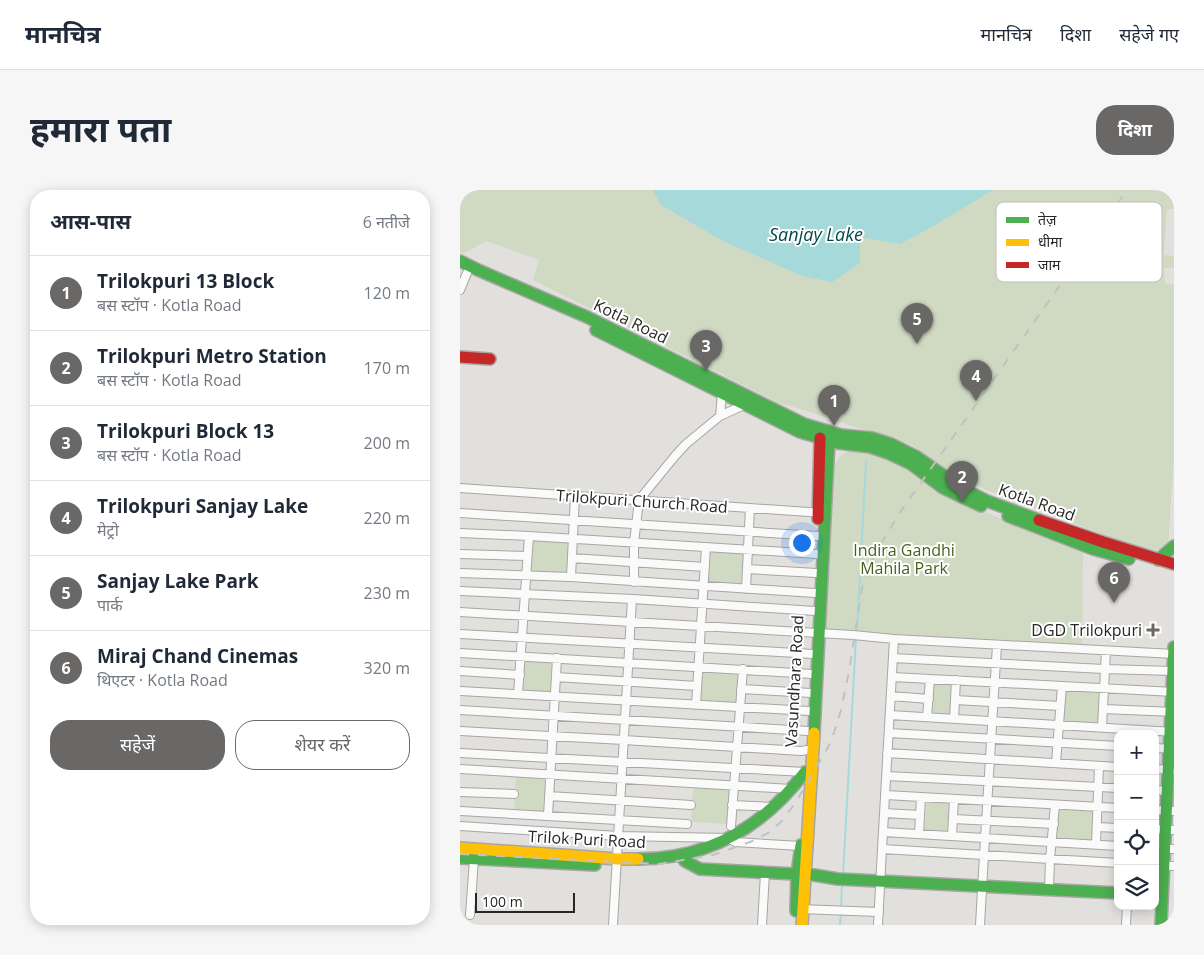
<!DOCTYPE html>
<html lang="hi">
<meta charset="utf-8">
<style>
body{margin:0;font-family:"Open Sans","Noto Sans Devanagari",sans-serif;background:#f6f6f7;color:#1f2937}
.controls{position:absolute;right:15px;bottom:15px;display:grid;overflow:hidden;border-radius:10px;box-shadow:0 2px 12px #0003}
.controls button{width:45px;height:45px;display:grid;place-items:center;padding:0;border:0;border-bottom:1px solid #e0e1e3;background:#fff;color:#1f2937;font:25px sans-serif}
.scale{position:absolute;left:15px;bottom:12px;width:100px;box-sizing:border-box;padding-left:5px;border:2px solid #292726;border-top:0;font-size:14px;line-height:18px;white-space:nowrap;color:#292726;-webkit-text-stroke:4px #fff;paint-order:stroke}
.you{position:absolute;left:341px;top:352px;width:18px;height:18px;margin:-12px;border:4px solid #fff;border-radius:50%;background:#1a73e8;box-shadow:0 0 0 8px #1a73e833}
.badge{display:grid;place-items:center;width:32px;height:32px;border-radius:50%;background:#6a6866;color:#fff;font-size:16px;font-weight:700}
.pin{position:absolute;translate:-50% -41px;filter:drop-shadow(0 1px 2px #0008)}
.pin::after{content:'';position:absolute;top:26px;width:18px;height:15px;background:inherit;clip-path:polygon(0 0,100% 0,50% 100%)}
.list{margin:0;padding:0;list-style:none}
h2{display:flex;justify-content:space-between;align-items:center;height:65px;margin:0;padding:0 20px;font-size:21px}
h2 small{font-size:16px;font-weight:400;color:#747a83}
.list li{display:grid;grid-template-columns:32px 1fr auto;gap:15px;align-items:center;box-sizing:border-box;height:75px;padding:0 20px;border-top:1px solid #e0e1e3}
.list b{display:block;font-size:19px;white-space:nowrap}
.list p{margin:0;font-size:16px;white-space:nowrap;color:#747a83}
.list em{font-size:16px;font-style:normal;color:#747a83}
.actions{display:flex;gap:10px;padding:15px 20px}
.actions a{flex:1;padding:11px 0;border:1px solid #6a6866;border-radius:20px;text-align:center;font-size:18px;color:#6a6866}
.actions .main{background:#6a6866;color:#fff}
.icon{flex:none;width:28px;height:28px;fill:none;stroke:currentColor;stroke-width:2;stroke-linecap:round;stroke-linejoin:round}
.map{position:relative;flex:none;width:714px;height:735px;overflow:hidden;border-radius:20px}
header{display:flex;align-items:center;gap:30px;box-sizing:border-box;height:70px;padding:0 25px;background:#fff;border-bottom:1px solid #e0e1e3}
header strong{font-size:24px}
nav{display:flex;gap:28px;margin-inline-start:auto;font-size:18px}
.intro{display:flex;align-items:center;justify-content:space-between;box-sizing:border-box;height:120px;padding:0 30px}
h1{margin:0;font-size:35px}
.button{padding:12px 22px;border-radius:20px;background:#6a6866;color:#fff;font-size:18px;font-weight:700}
main{display:flex;gap:30px;padding:0 30px}
aside{flex:1;background:#fff;border-radius:20px;box-shadow:0 2px 12px #0003}
.map>svg:first-child{display:block}
.green{fill:#d0dac3}
.water{fill:#a6d9da}
.lines{fill:none;stroke-linecap:round;stroke-linejoin:round}
.stream{stroke:#a6d9da;stroke-width:2}
.street-casing{stroke:#a8a6a4;stroke-width:10}
.fast-casing{stroke:#a8a6a4;stroke-width:14}
.slow-casing{stroke:#a8a6a4;stroke-width:14}
.jam-casing{stroke:#a8a6a4;stroke-width:14}
.street{stroke:#fbfafa;stroke-width:8}
.fast{stroke:#4caf50;stroke-width:11}
.slow{stroke:#ffc107;stroke-width:11}
.jam{stroke:#c62828;stroke-width:11}
.rail{stroke:#c2c1c1;stroke-width:2;stroke-dasharray:9 9;stroke-linecap:butt}
.poi-dot{fill:#6a6866;stroke:#fff;stroke-width:2}
.labels{text-anchor:middle;dominant-baseline:central;stroke-width:4;stroke-linejoin:round;paint-order:stroke}
.street-label{font-size:16px;fill:#292726;stroke:#fff}
.park-label{font-size:16px;fill:#46621b;stroke:#fff}
.poi-label{font-size:16px;fill:#292726;stroke:#fff;text-anchor:end}
.water-label{font-size:18px;font-style:italic;fill:#01484a;stroke:#fff}
.key{fill:#fff;stroke:#bfbebe;stroke-width:1}
.key-label{font-size:14px;fill:#292726}
</style>
<header>
<strong>मानचित्र</strong>
<nav><a>मानचित्र</a><a>दिशा</a><a>सहेजे गए</a></nav>
</header>
<div class="intro"><h1>हमारा पता</h1><a class="button">दिशा</a></div>
<main>
<aside>
<h2>आस-पास<small>6 नतीजे</small></h2>
<ul class="list">
<li><span class="badge">1</span><div><b>Trilokpuri 13 Block</b><p>बस स्टॉप · Kotla Road</p></div><em>120 m</em></li>
<li><span class="badge">2</span><div><b>Trilokpuri Metro Station</b><p>बस स्टॉप · Kotla Road</p></div><em>170 m</em></li>
<li><span class="badge">3</span><div><b>Trilokpuri Block 13</b><p>बस स्टॉप · Kotla Road</p></div><em>200 m</em></li>
<li><span class="badge">4</span><div><b>Trilokpuri Sanjay Lake</b><p>मेट्रो</p></div><em>220 m</em></li>
<li><span class="badge">5</span><div><b>Sanjay Lake Park</b><p>पार्क</p></div><em>230 m</em></li>
<li><span class="badge">6</span><div><b>Miraj Chand Cinemas</b><p>थिएटर · Kotla Road</p></div><em>320 m</em></li>
</ul>
<div class="actions"><a class="main">सहेजें</a><a>शेयर करें</a></div>
</aside>
<div class="map">
<svg width="714" height="735" viewBox="0 0 714 735">
<rect width="100%" height="100%" fill="#e2e0dd"/>
<path class="green" d="M 0,0 L 714,0 L 714,19 L 707,19 L 704,65 L 714,66 L 714,78 L 704,78 L 705,93 L 714,95 L 714,267 L 708,359 L 686,361 L 498,289 L 452,255 L 392,236 L 347,221 L 319,213 L 73,90 L 79,70 L 26,51 L 3,64 L 0,62 Z
M 397,258 L 429,267 L 513,317 L 623,363 L 622,456 L 360,442 L 372,284 C 377,268 380,263 397,258 Z
M 72,349 L 111,352 L 109,387 L 70,384 Z
M 247,360 L 287,362 L 285,397 L 245,395 Z
M 62,468 L 101,470 L 100,505 L 60,503 Z
M 240,478 L 280,481 L 278,516 L 238,513 Z
M 472,493 L 494,495 L 492,527 L 469,525 Z
M 603,499 L 643,501 L 641,536 L 601,534 Z
M 56,586 L 95,588 L 94,623 L 54,621 Z
M 233,597 L 272,599 L 271,634 L 231,632 Z
M 467,611 L 489,612 L 487,644 L 464,643 Z
M 597,617 L 636,619 L 634,654 L 594,651 Z"/>
<path class="water" d="M 193,0 L 533,0 L 475,35 L 440,54 L 400,47 L 400,73 L 372,92 L 342,86 L 263,51 L 201,15 Z"/>
<g class="lines">
<path class="stream" d="M 397,443 L 406,271
M 383,685 L 396,448
M 381,718 L 382,693
M 380,735 L 381,723"/>
<defs>
<path id="street" d="M 0,100 L 7,83
M 260,226 L 262,203
M 0,298 L 363,323
M 0,323 L 358,346
M 0,343 L 69,346 L 357,364
M 0,364 L 67,366
M 112,368 L 245,377
M 287,379 L 356,383
M 0,383 L 111,387 L 355,403
M 111,387 L 115,306
M 174,392 L 174,353 L 179,310 L 215,266 L 226,254 L 260,226 L 284,215
M 286,399 L 290,318
M 0,401 L 173,409 L 355,421
M 0,422 L 393,445 L 434,449 L 714,464
M 0,444 L 353,464
M 0,463 L 352,484
M 433,468 L 644,479 L 714,481
M 0,481 L 60,485
M 96,487 L 237,496
M 433,487 L 714,502
M 281,499 L 351,503
M 0,501 L 349,521
M 58,504 L 69,346
M 431,506 L 469,509
M 495,510 L 600,516
M 236,515 L 246,357
M 643,519 L 714,522
M 0,520 L 348,541
M 430,525 L 714,542
M 467,527 L 470,489
M 494,529 L 496,490
M 642,537 L 646,461
M 0,541 L 164,550 L 341,561 L 347,560
M 429,543 L 658,556
M 695,558 L 713,559
M 0,563 L 345,582
M 427,563 L 658,577
M 596,573 L 602,496
M 0,579 L 331,599
M 695,579 L 714,580
M 427,586 L 658,598
M 695,600 L 708,601
M 0,602 L 54,604
M 426,605 L 658,618
M 89,606 L 231,615
M 272,615 L 314,617
M 695,620 L 714,621
M 0,621 L 227,634
M 424,623 L 460,625
M 88,626 L 97,468
M 493,629 L 594,634
M 0,636 L 158,646 L 268,648 L 275,652 L 341,656
M 271,636 L 283,479
M 637,637 L 658,638
M 695,639 L 714,640
M 423,642 L 658,656
M 459,644 L 461,607
M 492,646 L 494,609
M 636,654 L 639,576
M 695,658 L 714,659
M 422,659 L 658,673
M 695,675 L 714,676
M 589,699 L 590,669 L 595,615
M 339,719 L 419,722
M 10,725 L 14,669
M 153,735 L 172,409
M 302,735 L 305,683
M 418,735 L 422,659 L 434,449
M 520,735 L 524,665 L 537,455
M 666,735 L 667,716"/>
<path id="fast" d="M 0,71 L 18,80 L 127,127 L 344,234 L 381,245 L 412,248 L 431,254 L 457,267 L 490,290 L 513,304 L 527,311 L 579,330
M 136,140 L 340,242 L 378,253 L 410,257 L 428,263 L 451,274 L 483,298 L 521,316
M 548,326 L 633,359 L 669,369
M 698,370 L 714,356
M 354,543 L 369,251 L 367,245
M 220,665 L 225,671 L 240,679 L 354,685 L 378,689 L 658,703
M 0,668 L 135,675
M 178,669 C 248,669 303,637 345,582
M 336,721 L 337,684 L 341,655
M 701,735 L 714,457"/>
<path id="slow" d="M 0,658 L 158,669 L 178,669
M 342,735 L 354,543"/>
<path id="jam" d="M 0,167 L 30,169
M 358,329 L 360,248
M 579,330 L 643,352 L 714,374"/>
</defs>
<use href="#street" class="street-casing"/>
<use href="#fast" class="fast-casing"/>
<use href="#slow" class="slow-casing"/>
<use href="#jam" class="jam-casing"/>
<use href="#street" class="street"/>
<use href="#fast" class="fast"/>
<use href="#slow" class="slow"/>
<use href="#jam" class="jam"/>
<path class="rail" d="M 0,664 L 199,674 L 253,665 L 290,652 L 308,643 L 322,631 L 336,612 L 371,552 L 381,520 L 389,481 L 402,398 L 415,363 L 441,321 L 667,0"/>
</g>
<path class="poi-dot" d="M690.5 432.5h5v5h5v5h-5v5h-5v-5h-5v-5h5z"/>
<g class="labels">
<g class="street-label">
<text transform="translate(171 131) rotate(26)">Kotla Road</text>
<text transform="translate(182 311) rotate(4)">Trilokpuri Church Road</text>
<text transform="translate(577 312) rotate(20)">Kotla Road</text>
<text transform="translate(334 491) rotate(-87)">Vasundhara Road</text>
<text transform="translate(127 649) rotate(3)">Trilok Puri Road</text>
</g>
<g class="park-label">
<text x="444" y="360">Indira Gandhi<tspan x="444" dy="18">Mahila Park</tspan></text>
</g>
<g class="poi-label">
<text x="682" y="440">DGD Trilokpuri</text>
</g>
<g class="water-label">
<text x="356" y="44">Sanjay Lake</text>
</g>
</g>
<rect x="536" y="12" width="166" height="80" rx="8" class="key"/>
<rect x="546" y="27" width="23" height="6" fill="#4caf50"/>
<rect x="546" y="49" width="23" height="7" fill="#ffc107"/>
<rect x="546" y="72" width="23" height="6" fill="#c62828"/>
<g class="key-label">
<text x="578" y="35">तेज़</text>
<text x="578" y="57">धीमा</text>
<text x="578" y="80">जाम</text>
</g>
</svg>
<div class="controls">
<button>+</button>
<button>−</button>
<button><svg class="icon" aria-label="locate" viewBox="0 0 24 24"><circle cx="12" cy="12" r="6"/><path d="M12 2v4M12 18v4M2 12h4M18 12h4"/></svg></button>
<button><svg class="icon" aria-label="layers" viewBox="0 0 24 24"><path d="M12 4l9 5-9 5-9-5zM3 14l9 5 9-5"/></svg></button>
</div>
<div class="scale">100 m</div>
<div class="you"></div>
<div class="pin badge" style="left:374px;top:236px">1</div>
<div class="pin badge" style="left:502px;top:312px">2</div>
<div class="pin badge" style="left:246px;top:181px">3</div>
<div class="pin badge" style="left:516px;top:211px">4</div>
<div class="pin badge" style="left:457px;top:154px">5</div>
<div class="pin badge" style="left:654px;top:413px">6</div>
</div>
</main>
